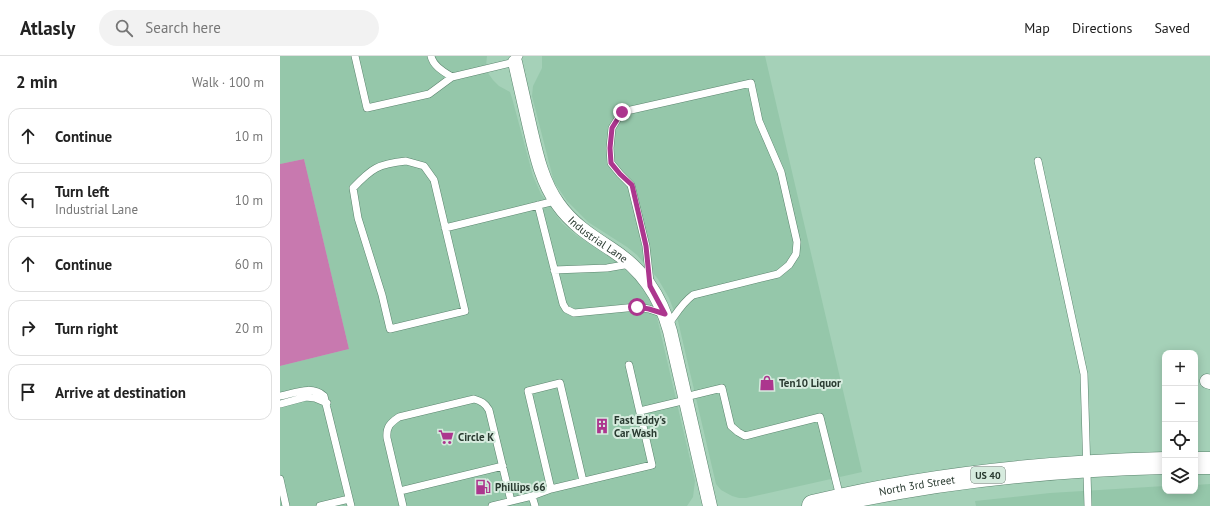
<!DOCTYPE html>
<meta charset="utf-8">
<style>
body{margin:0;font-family:"PT Sans",sans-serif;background:#f2f2f2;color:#222}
.controls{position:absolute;right:12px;bottom:12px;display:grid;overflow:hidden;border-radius:8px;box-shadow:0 2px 10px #0003}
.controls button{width:36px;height:36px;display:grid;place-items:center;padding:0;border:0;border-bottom:1px solid #e0e0e0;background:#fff;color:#222;font:20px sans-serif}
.stop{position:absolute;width:12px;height:12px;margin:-9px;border:3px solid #ac368e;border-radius:50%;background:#fff}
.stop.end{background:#ac368e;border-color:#fff;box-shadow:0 1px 4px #0008}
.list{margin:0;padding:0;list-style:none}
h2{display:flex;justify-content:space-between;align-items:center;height:52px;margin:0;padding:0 16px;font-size:17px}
h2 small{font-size:13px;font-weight:400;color:#767676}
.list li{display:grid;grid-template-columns:26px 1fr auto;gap:12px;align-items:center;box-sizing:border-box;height:56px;margin:0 8px 8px;padding:0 8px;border:1px solid #e0e0e0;border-radius:12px}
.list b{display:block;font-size:15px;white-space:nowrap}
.list p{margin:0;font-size:13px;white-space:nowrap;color:#767676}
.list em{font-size:13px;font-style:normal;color:#767676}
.icon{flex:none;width:22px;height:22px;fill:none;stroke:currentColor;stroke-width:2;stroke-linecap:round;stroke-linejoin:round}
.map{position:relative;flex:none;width:930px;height:450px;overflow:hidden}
header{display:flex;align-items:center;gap:24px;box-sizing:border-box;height:56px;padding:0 20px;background:#fff;border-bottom:1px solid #e0e0e0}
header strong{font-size:19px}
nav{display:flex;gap:22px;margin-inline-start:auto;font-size:14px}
.search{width:280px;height:36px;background:#f2f2f2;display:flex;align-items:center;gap:10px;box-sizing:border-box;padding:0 14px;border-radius:22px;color:#767676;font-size:15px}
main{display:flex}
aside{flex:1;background:#fff}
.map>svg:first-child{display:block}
.built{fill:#95c7aa}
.green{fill:#c879af}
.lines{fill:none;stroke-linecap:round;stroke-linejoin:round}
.service-casing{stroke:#5c856f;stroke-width:8}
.minor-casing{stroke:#5c856f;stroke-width:15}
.trunk-casing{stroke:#5c856f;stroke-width:23}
.service{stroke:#fff;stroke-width:7}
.minor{stroke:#fff;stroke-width:14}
.trunk{stroke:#fff;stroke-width:22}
.route{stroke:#ac368e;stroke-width:5}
.labels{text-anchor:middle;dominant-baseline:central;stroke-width:4;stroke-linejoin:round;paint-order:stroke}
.shield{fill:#d6ebde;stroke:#5d6f64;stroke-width:1}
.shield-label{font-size:10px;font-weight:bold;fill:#293a30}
.street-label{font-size:11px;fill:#293a30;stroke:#d6ebde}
.poi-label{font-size:11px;font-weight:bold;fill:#293a30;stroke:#d6ebde;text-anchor:start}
</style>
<header>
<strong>Atlasly</strong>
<div class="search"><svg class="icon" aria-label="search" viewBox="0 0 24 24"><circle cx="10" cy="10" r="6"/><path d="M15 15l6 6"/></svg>Search here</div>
<nav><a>Map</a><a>Directions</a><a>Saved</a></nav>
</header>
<main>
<aside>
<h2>2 min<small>Walk · 100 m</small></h2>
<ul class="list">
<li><svg class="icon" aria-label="ahead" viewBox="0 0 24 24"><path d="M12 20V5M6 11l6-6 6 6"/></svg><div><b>Continue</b></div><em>10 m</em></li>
<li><svg class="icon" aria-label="left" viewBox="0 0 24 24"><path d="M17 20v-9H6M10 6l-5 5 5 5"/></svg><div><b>Turn left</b><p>Industrial Lane</p></div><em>10 m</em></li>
<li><svg class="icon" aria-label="ahead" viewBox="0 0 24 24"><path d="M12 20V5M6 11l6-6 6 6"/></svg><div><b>Continue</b></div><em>60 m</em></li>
<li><svg class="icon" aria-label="right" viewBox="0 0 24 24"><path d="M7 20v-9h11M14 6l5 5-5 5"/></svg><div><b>Turn right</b></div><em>20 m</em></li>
<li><svg class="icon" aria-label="arrive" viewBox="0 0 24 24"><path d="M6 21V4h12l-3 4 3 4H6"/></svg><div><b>Arrive at destination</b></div></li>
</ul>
</aside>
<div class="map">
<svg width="930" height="450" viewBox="0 0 930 450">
<rect width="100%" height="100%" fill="#a5d1b8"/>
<path class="built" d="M 0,0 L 207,0 L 206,10 L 208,17 L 213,24 L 219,30 L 230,36 L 232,42 L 253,120 L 261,138 L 282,167 L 296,179 L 338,207 L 357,225 L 365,235 L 376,257 L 415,425 L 413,441 L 407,450 L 0,450 L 0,310 L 69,293 L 24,103 L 0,108 Z
M 262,0 L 485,0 L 582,416 L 466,442 L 459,442 L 452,440 L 441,434 L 436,428 L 398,265 L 389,242 L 378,223 L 357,199 L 347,191 L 308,166 L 287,145 L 274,126 L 252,40 L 253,30 L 262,12 Z
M 930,428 L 930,450 L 696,450 L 695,445 L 770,437 L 885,430 L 885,435 L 915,435 L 915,429 Z"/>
<path class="green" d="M 24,103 L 69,293 L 0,310 L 0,108 Z"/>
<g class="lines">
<defs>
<path id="service" d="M 75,0 L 87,52 L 149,38 L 172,21 L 235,6 L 239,0
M 151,0 C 153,10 164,16 172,21
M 126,105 L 144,110 L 154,124 L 185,255 L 110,273 L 102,239 L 78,162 L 73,132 C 92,112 98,108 126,105 Z
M 758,105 L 804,318 L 808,450
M 258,149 L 283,248 L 286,253 L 294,257 L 357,251 L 369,253 L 384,258
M 165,172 L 275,145
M 274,214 L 327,212 L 350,208
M 370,226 L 366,190 L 351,129 L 340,118 L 331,107 L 330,92 L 332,72 L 342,56 L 471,27 L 479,65 L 501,116 L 517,186 L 516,198 L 509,209 L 498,218 L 413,239 C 402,247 396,258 388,269
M 0,340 C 15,337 32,329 44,340 L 71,450
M 405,341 L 442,332 L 451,370 L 458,376 L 465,380 L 540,361 L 560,441
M 0,348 L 26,341 L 35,342 L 47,347
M 360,355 L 406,344
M 0,423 L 6,450
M 271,433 L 248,335 L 280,327 L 303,425
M 120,435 L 223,410
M 252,440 L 255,450
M 40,450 L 69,443
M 123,450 L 107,382 C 106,371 110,367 119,361 L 194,343 C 201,345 205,347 209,354 L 231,445
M 212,450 L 252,440 L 271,433 L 372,409 L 349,309"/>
<g id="minor">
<path id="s1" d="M 235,6 C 240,28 245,50 250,72 C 256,98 262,126 278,148 C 292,168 311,180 331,193 C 362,213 380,239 390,275 L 430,450"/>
<path d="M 927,325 L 930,326"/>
</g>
<g id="trunk">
<path d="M 915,407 L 930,407"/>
<path id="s2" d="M 533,450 C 648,422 767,410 885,407"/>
</g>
</defs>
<use href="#service" class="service-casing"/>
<use href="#minor" class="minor-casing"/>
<use href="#trunk" class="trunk-casing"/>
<use href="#service" class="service"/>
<use href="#minor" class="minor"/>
<use href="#trunk" class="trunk"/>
</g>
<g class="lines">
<path class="route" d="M 342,56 L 332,72 L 330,92 L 331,107 L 340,118 L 352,129 L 366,190 L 370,230 L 385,258 L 369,253 L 357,251"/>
</g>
<defs>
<symbol id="shop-bare" viewBox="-9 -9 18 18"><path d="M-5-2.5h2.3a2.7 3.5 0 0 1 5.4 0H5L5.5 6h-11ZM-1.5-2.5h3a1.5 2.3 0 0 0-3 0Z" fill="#ac368e" stroke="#d6ebde" stroke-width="2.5" paint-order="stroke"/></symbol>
<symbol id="building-bare" viewBox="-9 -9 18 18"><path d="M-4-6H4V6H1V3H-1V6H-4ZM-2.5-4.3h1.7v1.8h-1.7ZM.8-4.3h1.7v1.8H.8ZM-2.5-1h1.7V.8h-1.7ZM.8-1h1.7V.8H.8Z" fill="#ac368e" stroke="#d6ebde" stroke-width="2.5" paint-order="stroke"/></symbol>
<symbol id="supermarket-bare" viewBox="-9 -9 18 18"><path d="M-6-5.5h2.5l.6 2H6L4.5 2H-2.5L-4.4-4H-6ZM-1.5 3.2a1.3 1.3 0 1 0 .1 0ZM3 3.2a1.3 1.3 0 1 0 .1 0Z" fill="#ac368e" stroke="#d6ebde" stroke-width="2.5" paint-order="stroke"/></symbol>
<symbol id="fuel-bare" viewBox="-9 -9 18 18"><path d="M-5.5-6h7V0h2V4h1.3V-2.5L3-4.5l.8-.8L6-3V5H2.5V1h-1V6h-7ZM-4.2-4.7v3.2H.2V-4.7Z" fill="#ac368e" stroke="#d6ebde" stroke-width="2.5" paint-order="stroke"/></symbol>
</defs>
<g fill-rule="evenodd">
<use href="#shop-bare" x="476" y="316" width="22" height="22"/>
<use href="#building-bare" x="311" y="359" width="22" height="22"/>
<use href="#supermarket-bare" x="155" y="370" width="22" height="22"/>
<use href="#fuel-bare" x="192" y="420" width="22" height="22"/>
</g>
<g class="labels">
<rect class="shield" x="691" y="411" width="34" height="16" rx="3"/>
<g class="shield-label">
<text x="708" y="419">US 40</text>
</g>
<g class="street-label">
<text stroke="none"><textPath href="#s1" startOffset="203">Industrial Lane</textPath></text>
<text stroke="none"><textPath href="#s2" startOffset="106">North 3rd Street</textPath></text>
</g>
<g class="poi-label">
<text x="499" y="327">Ten10 Liquor</text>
<text x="334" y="364">Fast Eddy's<tspan x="334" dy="13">Car Wash</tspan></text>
<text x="178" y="381">Circle K</text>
<text x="215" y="431">Phillips 66</text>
</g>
</g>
</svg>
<div class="controls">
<button>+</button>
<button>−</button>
<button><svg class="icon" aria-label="locate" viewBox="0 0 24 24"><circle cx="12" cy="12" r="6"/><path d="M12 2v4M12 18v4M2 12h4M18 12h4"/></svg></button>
<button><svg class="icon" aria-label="layers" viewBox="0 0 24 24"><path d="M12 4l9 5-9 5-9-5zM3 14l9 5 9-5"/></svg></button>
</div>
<div class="stop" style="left:357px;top:251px"></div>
<div class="stop end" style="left:342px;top:56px"></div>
</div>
</main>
